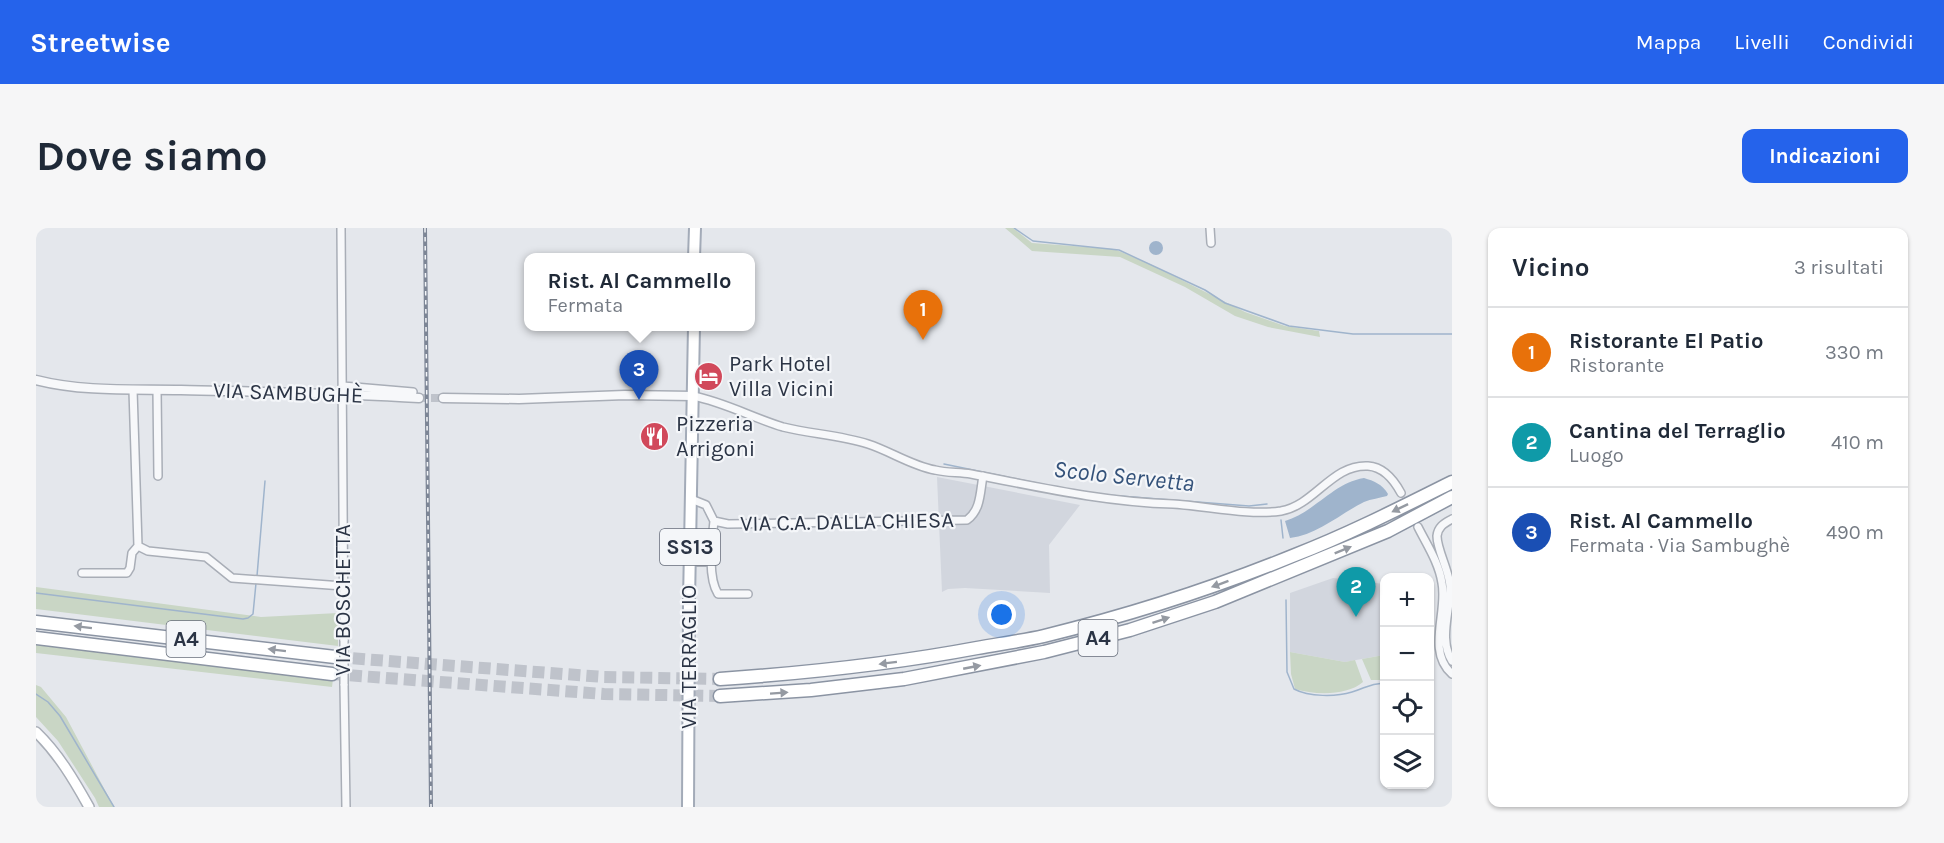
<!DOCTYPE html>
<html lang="it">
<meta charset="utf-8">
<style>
body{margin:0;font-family:Karla,sans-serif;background:#f6f6f7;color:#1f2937}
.controls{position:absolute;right:18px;bottom:18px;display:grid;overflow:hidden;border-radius:12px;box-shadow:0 2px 4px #0004}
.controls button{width:54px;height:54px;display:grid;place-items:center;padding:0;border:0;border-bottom:2px solid #e0e1e3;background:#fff;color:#1f2937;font:30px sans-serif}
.you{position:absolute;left:966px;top:387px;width:21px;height:21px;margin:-15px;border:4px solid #fff;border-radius:50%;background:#1a73e8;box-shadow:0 0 0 9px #1a73e833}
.badge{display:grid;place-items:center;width:39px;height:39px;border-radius:50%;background:#2563eb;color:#fff;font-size:20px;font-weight:700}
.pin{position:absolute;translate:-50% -50px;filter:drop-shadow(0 2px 3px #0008)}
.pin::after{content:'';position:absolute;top:32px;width:21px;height:18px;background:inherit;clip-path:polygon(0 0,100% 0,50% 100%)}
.popup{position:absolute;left:488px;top:25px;width:231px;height:78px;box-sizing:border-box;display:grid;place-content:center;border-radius:12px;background:#fff;filter:drop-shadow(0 2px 4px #0005);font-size:20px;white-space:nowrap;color:#747a83}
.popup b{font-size:22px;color:#1f2937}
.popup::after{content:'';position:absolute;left:50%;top:100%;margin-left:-12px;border:12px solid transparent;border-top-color:#fff}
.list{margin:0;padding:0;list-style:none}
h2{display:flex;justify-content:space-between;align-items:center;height:78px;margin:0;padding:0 24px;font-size:26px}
h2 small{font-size:20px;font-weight:400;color:#747a83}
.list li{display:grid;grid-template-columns:39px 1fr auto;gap:18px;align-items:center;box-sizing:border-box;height:90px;padding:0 24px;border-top:2px solid #e0e1e3}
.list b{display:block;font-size:22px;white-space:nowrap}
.list p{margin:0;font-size:20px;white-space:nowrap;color:#747a83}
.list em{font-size:20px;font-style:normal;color:#747a83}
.icon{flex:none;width:33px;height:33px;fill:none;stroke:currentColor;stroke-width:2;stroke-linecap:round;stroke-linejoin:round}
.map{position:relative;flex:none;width:1416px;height:579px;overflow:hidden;border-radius:12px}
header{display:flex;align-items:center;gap:36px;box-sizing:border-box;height:84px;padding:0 30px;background:#2563eb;color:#fff}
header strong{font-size:28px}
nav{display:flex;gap:33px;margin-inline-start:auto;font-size:21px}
.intro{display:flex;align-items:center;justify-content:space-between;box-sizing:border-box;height:144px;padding:0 36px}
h1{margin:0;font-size:42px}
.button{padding:15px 27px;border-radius:12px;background:#2563eb;color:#fff;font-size:21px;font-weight:700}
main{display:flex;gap:36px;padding:0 36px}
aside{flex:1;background:#fff;border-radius:12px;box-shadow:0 2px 4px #0004}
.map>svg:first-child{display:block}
.built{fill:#d2d6de}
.green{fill:#c9d6c5}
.water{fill:#9fb4cc}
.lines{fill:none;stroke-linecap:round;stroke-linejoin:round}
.stream{stroke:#9fb4cc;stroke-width:1.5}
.tertiary-tunnel{stroke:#bfc3cb;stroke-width:8;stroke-dasharray:8 4;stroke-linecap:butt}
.motorway-tunnel{stroke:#bfc3cb;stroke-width:12;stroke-dasharray:12 6;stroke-linecap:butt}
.minor-casing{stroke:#a9aeb7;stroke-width:10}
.tertiary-casing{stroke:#a9aeb7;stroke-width:11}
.secondary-casing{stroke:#a9aeb7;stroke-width:12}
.primary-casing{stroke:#a3abb8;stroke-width:14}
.motorway-casing{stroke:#8b94a3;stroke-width:15}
.minor{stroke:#f7f8fa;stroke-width:7}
.tertiary{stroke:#f7f8fa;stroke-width:8}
.secondary{stroke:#fff;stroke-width:9}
.primary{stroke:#fff;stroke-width:10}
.motorway{stroke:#fff;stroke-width:12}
.rail-casing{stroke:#7d8696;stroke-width:4}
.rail{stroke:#f4f6f9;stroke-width:1.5;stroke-dasharray:4.5;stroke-linecap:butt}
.minor-bridge-casing{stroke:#a9aeb7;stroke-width:10;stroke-linecap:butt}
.minor-bridge{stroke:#f7f8fa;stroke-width:7}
.oneway{fill:#959aa2}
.labels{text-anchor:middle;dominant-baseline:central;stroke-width:4.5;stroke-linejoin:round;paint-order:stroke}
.shield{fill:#f4f6f9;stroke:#676e7b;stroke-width:1.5}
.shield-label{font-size:21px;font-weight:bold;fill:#2b3445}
.poi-label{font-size:22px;fill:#2b3445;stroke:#f4f6f9;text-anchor:start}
.street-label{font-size:22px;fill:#2b3445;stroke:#f4f6f9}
.water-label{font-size:24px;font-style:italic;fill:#34527a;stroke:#f4f6f9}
</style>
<header>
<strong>Streetwise</strong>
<nav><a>Mappa</a><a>Livelli</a><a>Condividi</a></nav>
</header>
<div class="intro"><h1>Dove siamo</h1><a class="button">Indicazioni</a></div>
<main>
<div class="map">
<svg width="1416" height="579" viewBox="0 0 1416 579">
<rect width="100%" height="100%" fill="#e4e7ec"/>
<path class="built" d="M 901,249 L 1044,277 L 1013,317 L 1014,365 L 929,360 L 912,361 L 906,364 Z
M 1297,350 L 1348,356 L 1348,427 L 1309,434 L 1254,424 L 1254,365 Z"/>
<path class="green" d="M 969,0 L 977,0 L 996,15 L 1078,21 L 1114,36 L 1209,84 L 1249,98 L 1283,103 L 1284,109 L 1232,99 L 1199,88 L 1149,59 L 1084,29 L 996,23 Z
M 0,359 L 225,389 L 302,385 L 302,418 L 0,381 Z
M 0,417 L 297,451 L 296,459 L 0,425 Z
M 1254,424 L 1309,434 L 1319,432 L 1327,454 C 1311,468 1279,467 1259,461 L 1255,446 Z
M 1348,427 L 1348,452 L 1335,452 L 1326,431 Z
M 0,457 L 5,459 L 30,489 L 78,579 L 63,579 L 59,570 L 22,513 L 0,489 Z"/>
<path class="water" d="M1113 20a7 7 0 1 1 14 0a7 7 0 1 1-14 0Z
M 1328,250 C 1338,253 1346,256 1352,266 L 1351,268 C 1344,270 1335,271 1328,274 C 1304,286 1281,307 1254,310 L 1249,293 C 1279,284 1297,255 1328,250 Z"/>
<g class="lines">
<path class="stream" d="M 978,0 L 997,13 L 1083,22 L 1169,62 L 1189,75 L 1253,98 L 1317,106 L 1416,106
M 908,236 L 1025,260
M 1071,267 L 1213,278 L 1231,276
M 1245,292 L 1247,310
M 221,348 L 229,253
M 0,365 L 207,391 L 212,390 L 217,386 L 220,355
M 1250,372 L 1251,444 L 1258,461 C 1273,469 1300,469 1316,464 C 1330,460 1332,456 1348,455
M 0,466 L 12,474 L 24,488 L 78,579"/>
<path class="tertiary-tunnel" d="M 383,170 L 407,170"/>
<path class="motorway-tunnel" d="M 299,429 L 568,449 L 684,451
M 296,446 L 568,466 L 684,468"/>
<defs>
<path id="minor" d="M 305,0 L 308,413
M 1174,0 L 1175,15
M 307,158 L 377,164
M 121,162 L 122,248
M 657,168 C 688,174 717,190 747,199 C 775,206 804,207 832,216 C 854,223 876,238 899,242 C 911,245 923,244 935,246 C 1003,259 1068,274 1137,276 C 1171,278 1212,288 1245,283 C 1279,277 1296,236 1332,238 C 1348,239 1358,252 1365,265
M 655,271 L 670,277 L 678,293 L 692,296 L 931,292 C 945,282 944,264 947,248
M 1416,291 C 1409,295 1402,298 1401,308 C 1401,322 1413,342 1414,358 C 1415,382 1402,411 1416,433
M 678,293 C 676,313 671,348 682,366 L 712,366
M 1382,299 C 1391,317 1403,335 1406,355 C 1412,384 1390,423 1416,446
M 102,318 L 112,323 L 170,329 L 196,350 L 307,358
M 654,334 L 675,334
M 46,345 L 91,345 L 94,340 L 96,325 L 102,318 L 97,162
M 308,456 L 310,579"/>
<path id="tertiary" d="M 0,152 C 47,164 97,161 145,162 C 225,164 304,165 383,170
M 407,170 L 483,171 L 589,167 L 657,168"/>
<path id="secondary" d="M 0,504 C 22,525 38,552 53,579"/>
<path id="primary" d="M 658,30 L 659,0
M 652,579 L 653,374 L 658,98"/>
<path id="motorway" d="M 0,394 L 299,429
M 0,410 L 296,446
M 684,451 C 770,445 856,436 941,420 C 963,416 986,413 1008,408 C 1094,387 1178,360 1259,327 C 1313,306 1364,280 1416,254
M 684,468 L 775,462 L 868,451 L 1008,424 L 1094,402 L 1179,374 L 1352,303 L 1416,269"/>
</defs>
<use href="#minor" class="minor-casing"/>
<use href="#tertiary" class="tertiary-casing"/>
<use href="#secondary" class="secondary-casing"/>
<use href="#primary" class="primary-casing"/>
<use href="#motorway" class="motorway-casing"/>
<use href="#minor" class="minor"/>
<use href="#tertiary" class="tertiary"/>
<use href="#secondary" class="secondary"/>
<use href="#primary" class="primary"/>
<use href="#motorway" class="motorway"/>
<defs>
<path id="rail" d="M 389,0 L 395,579"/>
</defs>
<use href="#rail" class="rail-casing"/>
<use href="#rail" class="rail"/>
<defs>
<path id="minor-bridge" d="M 308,413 L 308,456"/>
</defs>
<use href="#minor-bridge" class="minor-bridge-casing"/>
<use href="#minor-bridge" class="minor-bridge"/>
</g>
<defs><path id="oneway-solid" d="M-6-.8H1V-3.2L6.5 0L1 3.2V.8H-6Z" transform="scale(1.5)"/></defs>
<g class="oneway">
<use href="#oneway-solid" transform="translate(1364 280) rotate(154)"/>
<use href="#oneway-solid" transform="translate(1307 322) rotate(-22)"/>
<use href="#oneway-solid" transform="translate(1184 356) rotate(160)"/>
<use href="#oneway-solid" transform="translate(1125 392) rotate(-18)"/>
<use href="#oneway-solid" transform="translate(47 399) rotate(-173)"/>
<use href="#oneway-solid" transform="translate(241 422) rotate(-173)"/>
<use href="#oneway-solid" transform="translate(852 435) rotate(173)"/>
<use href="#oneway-solid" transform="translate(936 439) rotate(-11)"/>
<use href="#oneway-solid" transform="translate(743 465) rotate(-4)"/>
</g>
<defs>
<symbol id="hotel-disc" viewBox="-11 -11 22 22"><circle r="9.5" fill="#d1495b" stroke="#f4f6f9"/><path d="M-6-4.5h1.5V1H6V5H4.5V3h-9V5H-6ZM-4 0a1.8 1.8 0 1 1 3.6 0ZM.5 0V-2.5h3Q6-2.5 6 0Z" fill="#fff"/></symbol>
<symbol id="restaurant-disc" viewBox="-11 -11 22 22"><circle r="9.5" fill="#d1495b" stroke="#f4f6f9"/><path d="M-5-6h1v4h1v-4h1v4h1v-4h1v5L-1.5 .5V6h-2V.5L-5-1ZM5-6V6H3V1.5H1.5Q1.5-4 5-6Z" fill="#fff"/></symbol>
</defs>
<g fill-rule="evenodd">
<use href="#hotel-disc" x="656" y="132" width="33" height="33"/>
<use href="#restaurant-disc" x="602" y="192" width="33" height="33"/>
</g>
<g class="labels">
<g class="shield">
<rect x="624" y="301" width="60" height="36" rx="4.5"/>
<rect x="1042.5" y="392" width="39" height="36" rx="4.5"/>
<rect x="130.5" y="393" width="39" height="36" rx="4.5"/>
</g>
<g class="shield-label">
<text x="654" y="319">SS13</text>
<text x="1062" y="410">A4</text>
<text x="150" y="411">A4</text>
</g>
<g class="poi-label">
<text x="693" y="136">Park Hotel<tspan x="693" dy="25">Villa Vicini</tspan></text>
<text x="640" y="196">Pizzeria<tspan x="640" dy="25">Arrigoni</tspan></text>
</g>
<g class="street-label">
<text transform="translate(252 165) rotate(2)">VIA SAMBUGHÈ</text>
<text transform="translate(811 294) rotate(-1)">VIA C.A. DALLA CHIESA</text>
<text transform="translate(307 372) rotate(-90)">VIA BOSCHETTA</text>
<text transform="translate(653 429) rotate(-90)">VIA TERRAGLIO</text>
</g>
<g class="water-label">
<text transform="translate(1088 248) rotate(6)">Scolo Servetta</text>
</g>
</g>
</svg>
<div class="controls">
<button>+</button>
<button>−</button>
<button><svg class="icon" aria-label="locate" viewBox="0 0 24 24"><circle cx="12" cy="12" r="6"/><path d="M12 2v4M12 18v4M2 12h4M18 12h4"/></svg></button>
<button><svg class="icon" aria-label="layers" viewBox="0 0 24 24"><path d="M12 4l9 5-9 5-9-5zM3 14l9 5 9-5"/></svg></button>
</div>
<div class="you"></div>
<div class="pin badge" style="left:887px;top:112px;background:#e8710a">1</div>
<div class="pin badge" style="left:1320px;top:389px;background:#0f9aa8">2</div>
<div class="pin badge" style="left:603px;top:172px;background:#1a4fb4">3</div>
<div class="popup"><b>Rist. Al Cammello</b>Fermata</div>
</div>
<aside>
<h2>Vicino<small>3 risultati</small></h2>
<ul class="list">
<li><span class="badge" style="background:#e8710a">1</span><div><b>Ristorante El Patio</b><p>Ristorante</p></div><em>330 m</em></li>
<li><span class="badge" style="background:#0f9aa8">2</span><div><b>Cantina del Terraglio</b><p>Luogo</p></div><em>410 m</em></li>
<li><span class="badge" style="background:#1a4fb4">3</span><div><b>Rist. Al Cammello</b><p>Fermata · Via Sambughè</p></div><em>490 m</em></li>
</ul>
</aside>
</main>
